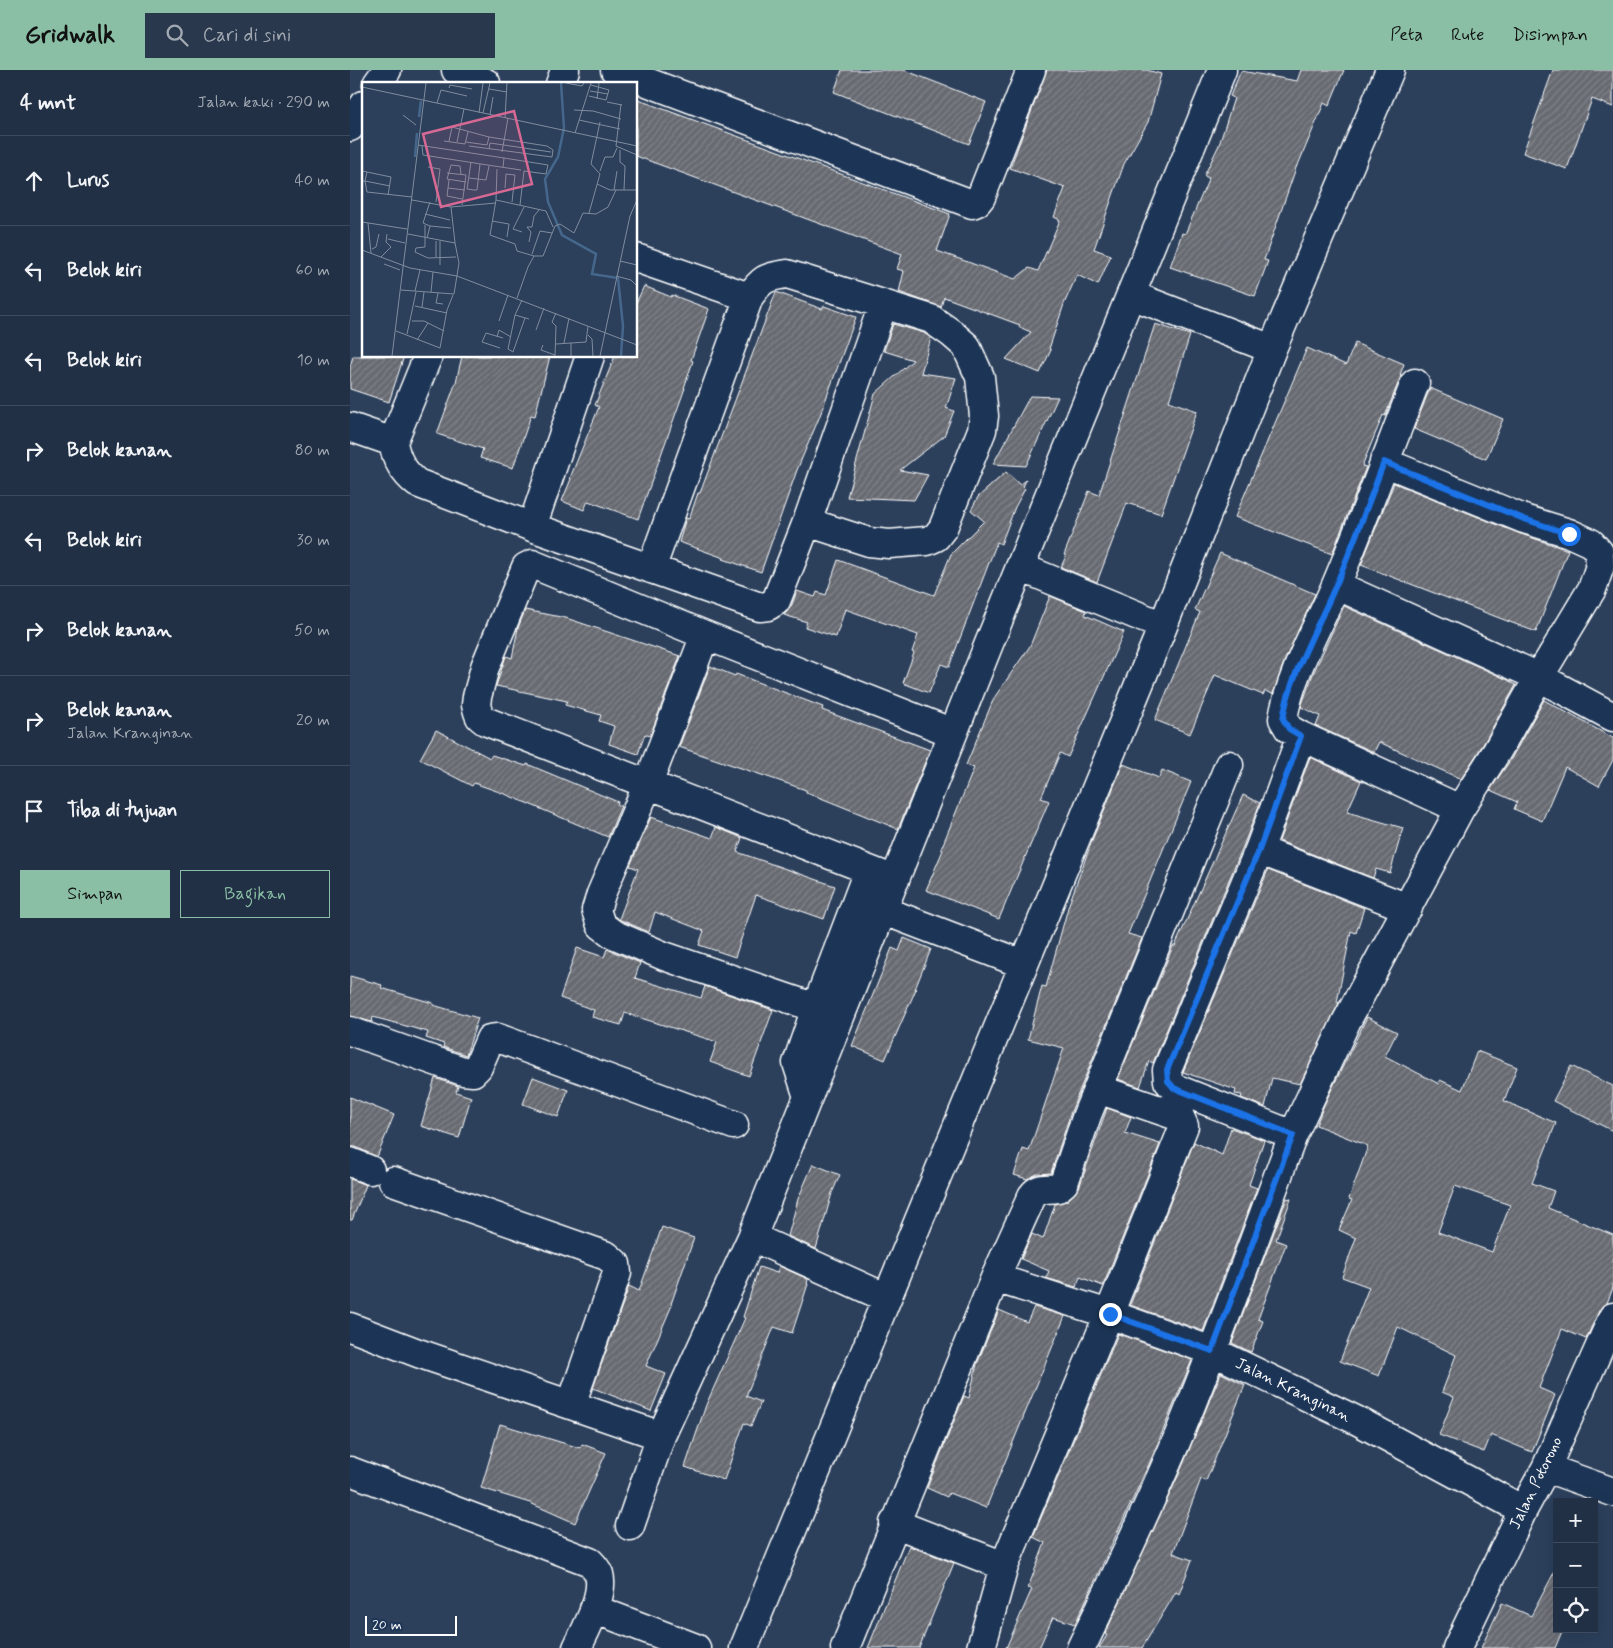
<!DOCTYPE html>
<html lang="id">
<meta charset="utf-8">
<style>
body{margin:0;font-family:Mynerve,sans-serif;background:#29384c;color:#f1f3f6}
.controls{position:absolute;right:15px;bottom:15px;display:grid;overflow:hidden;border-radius:0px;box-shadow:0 5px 20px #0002}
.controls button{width:45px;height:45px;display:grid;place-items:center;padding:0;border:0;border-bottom:1px solid #3e4b5e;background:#213045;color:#f1f3f6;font:25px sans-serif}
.scale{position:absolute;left:15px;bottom:12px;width:92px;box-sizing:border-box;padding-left:5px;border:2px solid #fff;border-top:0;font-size:14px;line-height:18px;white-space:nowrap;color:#fff;-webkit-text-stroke:4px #1d3557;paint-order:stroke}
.stop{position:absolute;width:15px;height:15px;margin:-11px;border:4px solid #1a73e8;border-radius:50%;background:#fff}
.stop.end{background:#1a73e8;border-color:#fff;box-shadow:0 1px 5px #0008}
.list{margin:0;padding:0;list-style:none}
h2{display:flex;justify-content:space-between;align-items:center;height:65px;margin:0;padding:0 20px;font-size:21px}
h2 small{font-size:16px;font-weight:400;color:#a2a9b3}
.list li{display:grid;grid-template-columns:32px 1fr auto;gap:15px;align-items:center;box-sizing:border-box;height:90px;padding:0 20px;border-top:1px solid #3e4b5e}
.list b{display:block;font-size:19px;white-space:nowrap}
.list p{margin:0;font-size:16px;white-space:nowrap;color:#a2a9b3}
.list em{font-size:16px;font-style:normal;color:#a2a9b3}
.actions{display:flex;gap:10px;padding:15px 20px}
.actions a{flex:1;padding:11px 0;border:1px solid #8abfa5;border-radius:0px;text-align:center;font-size:18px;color:#8abfa5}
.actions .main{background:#8abfa5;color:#111}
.icon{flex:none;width:28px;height:28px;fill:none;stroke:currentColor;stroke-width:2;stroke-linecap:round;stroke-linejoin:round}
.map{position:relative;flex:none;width:1263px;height:1578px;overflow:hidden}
header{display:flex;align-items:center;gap:30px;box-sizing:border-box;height:70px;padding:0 25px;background:#8abfa5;color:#111}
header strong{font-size:24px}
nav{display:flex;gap:28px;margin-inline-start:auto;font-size:18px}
.search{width:350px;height:45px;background:#29384c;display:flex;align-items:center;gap:12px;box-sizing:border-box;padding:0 18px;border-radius:0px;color:#a2a9b3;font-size:19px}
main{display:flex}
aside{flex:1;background:#213045}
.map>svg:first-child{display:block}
.building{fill:url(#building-hatch);stroke:#fff;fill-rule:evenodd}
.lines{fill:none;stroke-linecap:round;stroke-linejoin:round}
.minor-casing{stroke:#fff;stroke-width:31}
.minor{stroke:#1d3557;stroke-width:28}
.route{stroke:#1a73e8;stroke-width:6}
.labels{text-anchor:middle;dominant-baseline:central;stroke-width:5;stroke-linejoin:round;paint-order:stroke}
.street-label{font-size:16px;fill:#fff;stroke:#1d3557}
.inset-river{fill:none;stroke:#46678c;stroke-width:2.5}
.inset-road{fill:none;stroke:#808c9d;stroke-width:1}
.view{fill:#d76994;fill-opacity:0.15;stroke:#d76994;stroke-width:2.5}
.inset-edge{fill:none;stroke:#fff;stroke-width:2.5}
</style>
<header>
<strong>Gridwalk</strong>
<div class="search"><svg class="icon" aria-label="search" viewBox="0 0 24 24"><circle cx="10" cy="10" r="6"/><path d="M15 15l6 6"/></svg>Cari di sini</div>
<nav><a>Peta</a><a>Rute</a><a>Disimpan</a></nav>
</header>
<main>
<aside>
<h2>4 mnt<small>Jalan kaki · 290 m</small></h2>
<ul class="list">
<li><svg class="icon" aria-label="ahead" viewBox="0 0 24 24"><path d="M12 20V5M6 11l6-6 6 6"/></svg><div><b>Lurus</b></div><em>40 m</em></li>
<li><svg class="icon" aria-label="left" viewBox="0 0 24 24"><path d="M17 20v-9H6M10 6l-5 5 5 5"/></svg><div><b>Belok kiri</b></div><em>60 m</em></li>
<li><svg class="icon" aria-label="left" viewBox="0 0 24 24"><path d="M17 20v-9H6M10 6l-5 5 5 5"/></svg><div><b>Belok kiri</b></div><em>10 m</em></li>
<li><svg class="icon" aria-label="right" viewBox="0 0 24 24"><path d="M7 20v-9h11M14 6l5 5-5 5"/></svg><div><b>Belok kanan</b></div><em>80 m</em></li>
<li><svg class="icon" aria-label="left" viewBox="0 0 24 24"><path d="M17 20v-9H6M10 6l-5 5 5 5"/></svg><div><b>Belok kiri</b></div><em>30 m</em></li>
<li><svg class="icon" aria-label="right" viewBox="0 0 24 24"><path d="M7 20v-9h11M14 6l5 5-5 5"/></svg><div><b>Belok kanan</b></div><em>50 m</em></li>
<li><svg class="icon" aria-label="right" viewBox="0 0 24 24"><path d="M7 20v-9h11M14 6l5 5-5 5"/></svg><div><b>Belok kanan</b><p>Jalan Kranginan</p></div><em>20 m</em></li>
<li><svg class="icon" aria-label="arrive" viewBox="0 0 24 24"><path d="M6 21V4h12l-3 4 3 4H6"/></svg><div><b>Tiba di tujuan</b></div></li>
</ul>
<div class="actions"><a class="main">Simpan</a><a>Bagikan</a></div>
</aside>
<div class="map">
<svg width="1263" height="1578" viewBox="0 0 1263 1578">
<defs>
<pattern id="building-hatch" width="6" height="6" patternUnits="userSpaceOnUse" patternTransform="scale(1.25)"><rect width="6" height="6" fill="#686b72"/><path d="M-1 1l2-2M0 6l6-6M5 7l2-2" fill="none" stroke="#7f8187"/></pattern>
</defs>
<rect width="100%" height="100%" fill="#2c405c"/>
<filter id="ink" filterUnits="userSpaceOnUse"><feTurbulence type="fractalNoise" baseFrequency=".02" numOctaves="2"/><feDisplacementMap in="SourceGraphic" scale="10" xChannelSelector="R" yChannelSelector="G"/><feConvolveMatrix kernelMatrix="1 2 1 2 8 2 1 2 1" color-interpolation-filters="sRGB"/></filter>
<g filter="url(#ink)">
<path class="building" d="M 492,0 L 554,0 L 636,32 L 619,74 L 484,22 Z
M 697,0 L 797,0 L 811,4 L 798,52 L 774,94 L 744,179 L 761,185 L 748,215 L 727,205 L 714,234 L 699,279 L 701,280 L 690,303 L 656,289 L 681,262 L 669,257 L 670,255 L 594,227 L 591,237 L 549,222 L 554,201 L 547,199 L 552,184 L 286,86 L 286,29 L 600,144 L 587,181 L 665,209 L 679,198 L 688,201 L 710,150 L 704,147 L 715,118 L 660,98 Z
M 951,0 L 994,0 L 979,36 L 974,33 L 948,95 L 947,95 L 914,190 L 918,191 L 905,226 L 820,197 L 832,163 L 835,164 L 859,108 L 854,106 L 869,75 L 884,28 L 880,26 L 891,1 L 947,11 Z
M 1203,0 L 1263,0 L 1263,37 L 1242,29 L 1217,99 L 1173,83 Z
M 294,216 L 321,227 L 322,225 L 359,239 L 341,290 L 343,291 L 334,318 L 335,318 L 288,449 L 238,431 L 234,440 L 212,431 L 221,409 L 220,408 L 249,337 L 245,335 L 265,286 L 286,286 L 286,233 Z
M 426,222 L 472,239 L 474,236 L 506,247 L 469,348 L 447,400 L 411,502 L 373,489 L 374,488 L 329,472 L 336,448 L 339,449 L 348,423 L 350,423 Z
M 543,254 L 574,263 L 581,268 L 571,303 L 606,308 L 596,338 L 604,341 L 594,366 L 550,400 L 578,405 L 564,430 L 497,427 L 525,324 L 563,290 L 534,281 Z
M 805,254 L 840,265 L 819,331 L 847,341 L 811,444 L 777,433 L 747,512 L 711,497 L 716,486 L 714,485 L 739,421 L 749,425 Z
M 1005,273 L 1054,294 L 1050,305 L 1051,306 L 1035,346 L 1033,345 L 1012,396 L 1016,397 L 982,484 L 885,447 L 957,278 L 996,295 Z
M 3,286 L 54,286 L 39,332 L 0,319 L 0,297 Z
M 112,286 L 200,286 L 185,346 L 181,345 L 163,398 L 130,388 L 133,379 L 87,364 L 106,312 Z
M 1080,318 L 1153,349 L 1136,389 L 1064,359 Z
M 680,326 L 708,327 L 676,396 L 643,394 Z
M 656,402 L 670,415 L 676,410 L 673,417 L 675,419 L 665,437 L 651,474 L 647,472 L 599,597 L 591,594 L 579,623 L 553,613 L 564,583 L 562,582 L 568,565 L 495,539 L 486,567 L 455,557 L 457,552 L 434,545 L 441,537 L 447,521 L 465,527 L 467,522 L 476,525 L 488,490 L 584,525 L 601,484 L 634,451 L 621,440 L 628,427 Z
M 1044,413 L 1168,463 L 1218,480 L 1186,562 L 1011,495 Z
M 870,483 L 965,524 L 934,592 L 923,624 L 915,621 L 913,625 L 865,605 L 840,664 L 805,650 L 850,542 L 845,540 Z
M 700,526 L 736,541 L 735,545 L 774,562 L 718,687 L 710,683 L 691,728 L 699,731 L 649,849 L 576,820 L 593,780 L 591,779 L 624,698 L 616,695 L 644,628 L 680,576 Z
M 994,536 L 1158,610 L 1166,615 L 1134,673 L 1111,709 L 1029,672 L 1024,682 L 966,656 L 970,646 L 951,637 L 963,604 Z
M 175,540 L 216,548 L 330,586 L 300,666 L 295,664 L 288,684 L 259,674 L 264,656 L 249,651 L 251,645 L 215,635 L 217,631 L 146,616 L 156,586 L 162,588 L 168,558 Z
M 360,596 L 385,606 L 386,604 L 473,637 L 472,640 L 580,680 L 548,759 L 456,722 L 456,720 L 329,677 Z
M 1194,630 L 1263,668 L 1263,690 L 1249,716 L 1215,697 L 1192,751 L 1164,739 L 1167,732 L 1140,720 L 1161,689 Z
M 86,660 L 140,688 L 142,685 L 176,696 L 177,694 L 268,732 L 267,735 L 271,736 L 258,767 L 155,724 L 124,713 L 122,716 L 70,689 Z
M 960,687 L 1011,711 L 997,742 L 1053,758 L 1040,803 L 1026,799 L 1023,808 L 929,771 Z
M 773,694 L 809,708 L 812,700 L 841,712 L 778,864 L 792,868 L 722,1039 L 701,1103 L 687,1104 L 677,1109 L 664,1105 L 673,1079 L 679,1081 L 714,978 L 678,969 L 692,916 L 696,917 L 719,834 L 743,768 Z
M 893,725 L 910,733 L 894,774 L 803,993 L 799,991 L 790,1017 L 768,1009 L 823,876 L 825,876 Z
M 301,747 L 362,768 L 366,757 L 392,768 L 387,782 L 485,816 L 474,849 L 406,825 L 385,887 L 349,875 L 354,861 L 305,842 L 299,862 L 271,850 L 269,849 L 288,799 L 280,796 Z
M 918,800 L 1014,838 L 1006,863 L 1001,861 L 987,932 L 989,933 L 950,1014 L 922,1008 L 915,1037 L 891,1028 L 892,1025 L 885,1024 L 886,1020 L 833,1002 Z
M 554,868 L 581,879 L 565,919 L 566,919 L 535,990 L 502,976 L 542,878 L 549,881 Z
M 227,878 L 254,887 L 257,879 L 290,893 L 285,908 L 351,928 L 355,916 L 423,940 L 399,1006 L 360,992 L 367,972 L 275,943 L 271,955 L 242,947 L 244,940 L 210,928 Z
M 0,906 L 32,915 L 31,918 L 83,933 L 83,935 L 128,948 L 116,985 L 93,977 L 94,974 L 76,968 L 78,962 L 23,947 L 22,952 L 0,946 Z
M 1017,947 L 1047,962 L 1035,986 L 1089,1014 L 1090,1010 L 1112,1020 L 1127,981 L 1167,997 L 1154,1031 L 1206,1053 L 1182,1113 L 1204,1121 L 1198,1138 L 1263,1165 L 1263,1218 L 1257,1233 L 1253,1235 L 1249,1241 L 1236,1269 L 1212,1259 L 1189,1318 L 1205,1325 L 1182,1382 L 1141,1365 L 1134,1382 L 1089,1365 L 1104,1327 L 1092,1322 L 1106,1285 L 1048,1257 L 1029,1306 L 990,1291 L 1019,1217 L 992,1207 L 1006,1168 L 989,1160 L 1002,1130 L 999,1129 L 1018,1076 L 966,1055 L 974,1035 ZM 1105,1116 L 1160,1135 L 1142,1182 L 1088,1162 Z
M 1221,996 L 1263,1016 L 1263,1061 L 1203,1031 Z
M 183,1007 L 218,1020 L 208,1047 L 173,1034 Z
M 85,1008 L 108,1016 L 106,1022 L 121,1027 L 109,1068 L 71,1056 Z
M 0,1027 L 44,1045 L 27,1087 L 6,1077 L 0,1077 Z
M 757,1038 L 781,1047 L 775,1063 L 810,1074 L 753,1216 L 730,1207 L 726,1217 L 696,1208 L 699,1201 L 671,1189 L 682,1164 L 693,1169 L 705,1134 L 718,1130 L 729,1118 Z
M 881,1058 L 914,1070 L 899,1115 L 907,1118 L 853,1261 L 780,1235 L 844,1072 L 872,1085 Z
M 463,1094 L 490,1105 L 482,1123 L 466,1179 L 438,1166 L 448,1129 Z
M 0,1109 L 16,1115 L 2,1150 L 0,1150 Z
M 937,1128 L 941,1129 L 926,1170 L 936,1174 L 908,1249 L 913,1251 L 901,1282 L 882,1273 Z
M 312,1157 L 344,1168 L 321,1234 L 322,1235 L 296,1296 L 316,1304 L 301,1341 L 243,1318 L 279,1216 L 289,1221 Z
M 429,1196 L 458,1209 L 457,1214 L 458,1214 L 442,1263 L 424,1257 L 396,1326 L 411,1332 L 401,1356 L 394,1353 L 374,1410 L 335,1397 L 356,1335 L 395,1248 L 393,1247 L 409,1197 L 427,1203 Z
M 684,1237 L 715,1246 L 636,1438 L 599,1423 L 597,1427 L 577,1418 L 614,1326 L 619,1328 L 627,1294 L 649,1240 L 677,1252 Z
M 768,1264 L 842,1290 L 800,1392 L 725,1554 L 703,1547 L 689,1578 L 656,1578 L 682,1519 L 678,1518 L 695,1473 L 683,1467 Z
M 871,1303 L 895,1315 L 856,1411 L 851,1409 L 823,1483 L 842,1490 L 829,1524 L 826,1522 L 792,1578 L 749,1578 L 757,1565 L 755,1564 L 829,1404 Z
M 150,1354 L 230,1378 L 232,1374 L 256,1383 L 225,1453 L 180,1433 L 131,1418 Z
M 559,1476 L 604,1493 L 569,1578 L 518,1578 Z
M 1207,1497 L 1207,1559 L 1213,1559 L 1205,1578 L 1131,1578 L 1152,1533 L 1181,1546 Z"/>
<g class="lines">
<defs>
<path id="minor" d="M 106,0 L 136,13
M 265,0 L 622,134 L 627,132 L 631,127 L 681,0
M 27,14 L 37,0
M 210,14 L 215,0
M 0,57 L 14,35
M 286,188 L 399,227
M 781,225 L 922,279
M 1065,313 C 1039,380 1014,449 986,515 C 968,557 940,604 933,649 L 939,659 L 951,666 L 1110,739
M 0,357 L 43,372 C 46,390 53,402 67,413 L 182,457 L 410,537 L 418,536 L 426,531 L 457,452 L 533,235
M 43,372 L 78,286
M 182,457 L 240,286
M 670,497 L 813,556
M 301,499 L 399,227 C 412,209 415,207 437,204 L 581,249 L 601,263 L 616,276 L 630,307 L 634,346 L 632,360 L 593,458 L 586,467 L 577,471 L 539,474 L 519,472 L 457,452
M 986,515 L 1189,607 L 1263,647
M 355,565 L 298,714 L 251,824 L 246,840 L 251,855 L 263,864 L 314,886 L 466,938
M 951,666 L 909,780 L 817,1000 L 818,1011 L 824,1018 L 943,1065 L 996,952 L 1110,739 L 1147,681 L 1189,607 L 1242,519 L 1250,496 L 1249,482 L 1241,473 L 1219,463 L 1174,449 L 1034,392
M 909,780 L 1058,838
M 545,810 L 135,651 L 130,647 L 128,642 L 126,635 L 127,627 L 135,597 L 176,497 L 182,494 L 355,565 L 603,663
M 532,840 L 673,894
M 0,961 L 113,1001 L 123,1002 L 128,997 L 140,969 L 148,968 L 384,1055
M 458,1027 L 640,571 L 872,0
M 0,1092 L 20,1100
M 402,1167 L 537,1228 L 813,556 L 922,279 L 1040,0
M 645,1208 L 759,1244 L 862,1281 L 1010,1352 L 1173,1440
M 0,1257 L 68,1283 L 221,1335 L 267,1203 L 266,1194 L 257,1186 L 43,1111
M 221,1335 L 311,1366
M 1196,1398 L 1263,1422
M 0,1401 L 240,1492 C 243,1495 247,1500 249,1504 C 255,1525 236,1559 227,1578
M 544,1453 L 654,1496
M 280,1456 L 311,1366 L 402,1167 L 458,1027 L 447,993 L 466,938 L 518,801
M 244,1539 L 346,1578
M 394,1578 L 537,1228
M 495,1578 L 645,1208 L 682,1126 C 689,1116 697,1120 708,1118 L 714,1113 L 737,1045 L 879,695
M 631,1578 L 654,1496 L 759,1244 L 834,1056 L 830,1047 L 748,1019
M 731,1578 C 764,1510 796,1442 826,1372 C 868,1271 905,1168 943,1065
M 1107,1578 L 1173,1440 L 1196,1398 L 1263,1247"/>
</defs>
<use href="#minor" class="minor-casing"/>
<use href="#minor" class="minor"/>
</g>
</g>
<g class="lines" filter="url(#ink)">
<path class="route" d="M 760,1244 L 862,1281 L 943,1065 L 824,1018 L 818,1011 L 817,1000 L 909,780 L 951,666 L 939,659 L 933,649 C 939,607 968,557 985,517 C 1003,476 1018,434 1034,392 L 1174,449 L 1219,464"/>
</g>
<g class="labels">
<g class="street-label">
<text transform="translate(943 1320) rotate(26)">Jalan Kranginan</text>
<text transform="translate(1186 1413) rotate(-64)">Jalan Potorono</text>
</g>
</g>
<g transform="translate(12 12)">
<rect width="275" height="275" fill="#2c405c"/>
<path class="inset-river" d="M 199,1 L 202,46 L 196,75 L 183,97 L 186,120 L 200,153 L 234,172 L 230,192 L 256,196 L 261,244 L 259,274M 57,35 L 59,19M 53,75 L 55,51"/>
<path class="inset-road" d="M 204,1 L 220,4 L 222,1M 0,5 L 275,64M 87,6 L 88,3 L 110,7M 127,7 L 145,10M 228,9 L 246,12M 227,14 L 244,18 L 247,8 L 229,3M 235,17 L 237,1M 245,20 L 260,23M 75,21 L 79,8 L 105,14M 259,22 L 254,64 L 275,73M 212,28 L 231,29 L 259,37M 117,31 L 121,1M 121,31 L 128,1M 41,33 L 54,43M 128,33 L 131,15M 143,36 L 145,1M 217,38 L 258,47M 213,51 L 229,1M 82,59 L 103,62 L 106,50M 87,59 L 90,45 L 127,55 L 125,63 L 104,60M 95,60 L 102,27M 56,63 L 142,76 L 141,85M 60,64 L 61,73 L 132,84M 107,64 L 190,75 L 191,68 L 185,64 L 127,55M 127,67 L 128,61 L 189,70M 258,68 L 258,80 L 263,84 L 262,108M 140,70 L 146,36M 142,76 L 186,83 L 184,92 L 162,89 L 158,123M 109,80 L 105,107 L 112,108 L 115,108 L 118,82M 132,84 L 159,88M 66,85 L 78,87 L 74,120M 0,89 L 5,90 L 3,99 L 28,104M 238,89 L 243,75 L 251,75 L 255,66M 5,90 L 29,95 L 26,113M 85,91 L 104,93 L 100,123M 99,92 L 98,84 L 89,83 L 85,97 L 104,100M 107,96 L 124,98 L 127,84M 87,98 L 85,114 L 100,117M 0,99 L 3,99 L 5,110 L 50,115M 235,102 L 248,108 L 275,108M 86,106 L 103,108M 143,106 L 144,92 L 153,93 L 150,120M 252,108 L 255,89M 50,118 L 89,125 L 134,121M 134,118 L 135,87M 68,120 L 61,141 L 68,144M 89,125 L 93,161M 227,131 L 238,92 L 229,82 L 238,40M 63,132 L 88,138M 130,139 L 147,142 L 145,155M 0,140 L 45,147M 6,141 L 9,171M 63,143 L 63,165 L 54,166 L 53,170 L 66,176 L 94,175M 160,150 L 151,147 L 162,125M 65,156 L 68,144 L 89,146M 26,157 L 43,161M 167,160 L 169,150 L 165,145 L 170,145 L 172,134 L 177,128M 10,167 L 14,165 L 17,152M 0,168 L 48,186 L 95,194 L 275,263M 170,172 L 178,149 L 190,151M 172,174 L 155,169 L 153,162 L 128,153 L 134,118 L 184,129 L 191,145M 19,175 L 29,165 L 24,160 L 25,152M 74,175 L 74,159M 258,179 L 275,183M 22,182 L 38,188M 78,183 L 78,159M 254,194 L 269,198 L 275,204M 39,208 L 92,212 L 97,181 L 93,161 L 46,152M 53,209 L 58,188M 69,210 L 71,190M 76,211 L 74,221 L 81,222M 155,216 L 166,185 L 172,174 L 181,174 L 193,144 L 198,142 L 212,151 L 221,131 L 234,132 L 246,125 L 254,108M 160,218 L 153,233 L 167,237M 53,224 L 85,231M 60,225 L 62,210M 153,233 L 146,267 L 151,270 L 163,236M 50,239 L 62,239 L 82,249M 137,239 L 146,213M 174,248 L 182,226M 34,249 L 78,266M 45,252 L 54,210M 226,253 L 230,257 L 231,274M 135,255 L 137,248 L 149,255M 55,258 L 66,241M 202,261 L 207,236M 194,262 L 209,261M 181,263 L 179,268 L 193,273M 78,266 L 85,228 L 91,213M 138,266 L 120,260 L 124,251 L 141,256M 30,274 L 64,1M 193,274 L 194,244 L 190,240 L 194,231M 209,274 L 209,261 L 224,260 L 226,244M 238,274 L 268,134 L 275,118"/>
<path class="view" d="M 152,29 L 170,102 L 79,125 L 61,52 Z"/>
<rect width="275" height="275" class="inset-edge"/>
</g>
</svg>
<div class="controls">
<button>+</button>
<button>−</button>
<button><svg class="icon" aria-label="locate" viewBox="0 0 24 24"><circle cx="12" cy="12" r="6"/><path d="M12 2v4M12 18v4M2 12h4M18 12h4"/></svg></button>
</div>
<div class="scale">20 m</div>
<div class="stop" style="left:1219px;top:464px"></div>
<div class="stop end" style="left:760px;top:1244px"></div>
</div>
</main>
